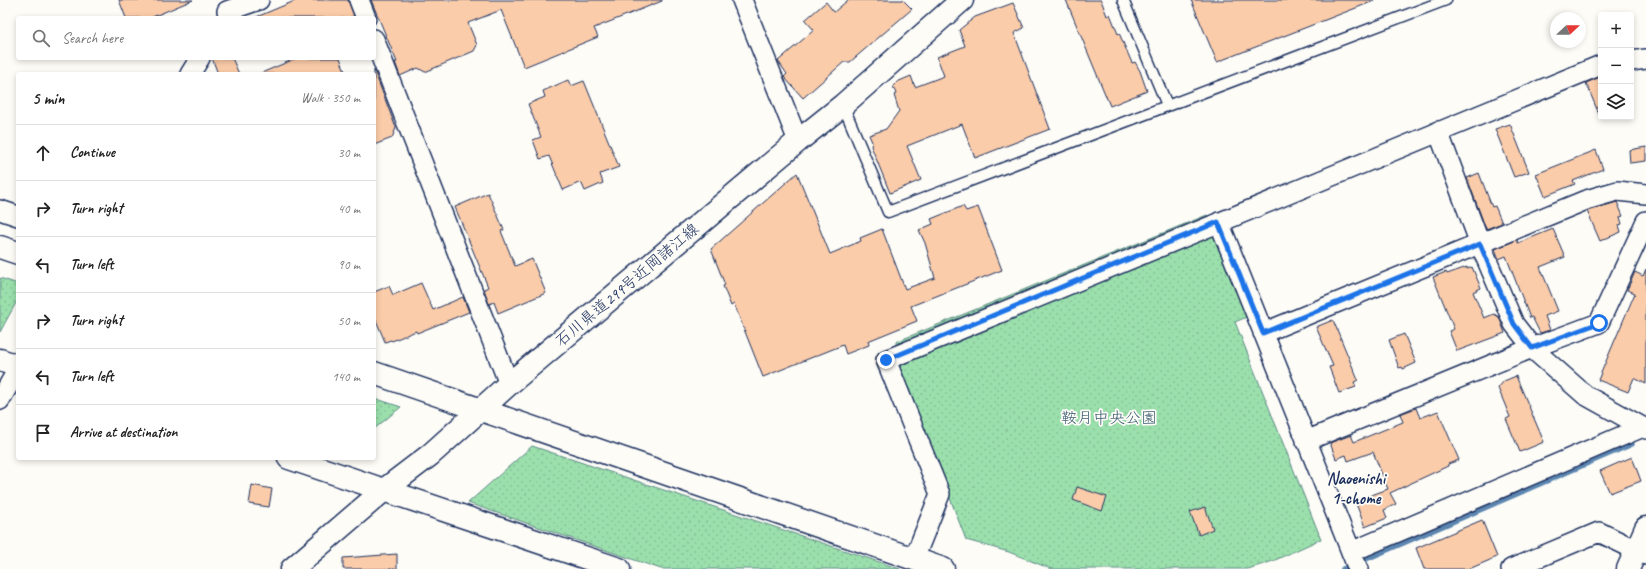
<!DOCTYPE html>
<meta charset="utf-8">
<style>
body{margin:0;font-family:Caveat,"Klee One",sans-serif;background:#f6f6f6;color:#222}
.controls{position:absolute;right:12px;top:12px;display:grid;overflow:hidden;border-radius:4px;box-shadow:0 2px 6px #0003}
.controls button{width:36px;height:36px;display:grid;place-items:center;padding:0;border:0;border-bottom:1px solid #e0e0e0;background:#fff;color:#222;font:20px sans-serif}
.compass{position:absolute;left:1550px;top:12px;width:36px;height:36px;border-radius:50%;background:#fff;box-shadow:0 2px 6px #0003;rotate:68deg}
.stop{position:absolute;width:12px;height:12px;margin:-9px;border:3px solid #1a73e8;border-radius:50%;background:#fff}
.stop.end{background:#1a73e8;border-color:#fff;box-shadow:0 1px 4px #0008}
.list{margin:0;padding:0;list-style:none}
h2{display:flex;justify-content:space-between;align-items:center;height:52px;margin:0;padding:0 16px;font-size:17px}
h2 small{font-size:13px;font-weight:400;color:#767676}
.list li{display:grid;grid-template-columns:26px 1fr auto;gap:12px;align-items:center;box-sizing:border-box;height:56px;padding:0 16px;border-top:1px solid #e0e0e0}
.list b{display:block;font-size:15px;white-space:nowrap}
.list em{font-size:13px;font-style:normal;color:#767676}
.icon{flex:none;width:22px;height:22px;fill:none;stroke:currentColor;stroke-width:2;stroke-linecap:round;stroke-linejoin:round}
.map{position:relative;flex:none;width:1646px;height:569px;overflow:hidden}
.search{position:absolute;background:#fff;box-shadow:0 2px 6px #0003;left:16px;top:16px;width:360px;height:44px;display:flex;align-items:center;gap:10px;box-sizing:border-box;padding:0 14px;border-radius:4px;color:#767676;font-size:15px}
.panel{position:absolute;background:#fff;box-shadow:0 2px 6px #0003;left:16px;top:72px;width:360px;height:388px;border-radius:4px}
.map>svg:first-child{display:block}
.grass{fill:url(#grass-dots);stroke:#5b8885}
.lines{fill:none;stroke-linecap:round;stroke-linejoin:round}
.stream{stroke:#5c86b0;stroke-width:5.5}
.building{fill:#fbcca9;stroke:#1b2f5e}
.lane-casing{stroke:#1b2f5e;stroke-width:13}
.street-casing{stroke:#1b2f5e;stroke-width:22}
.secondary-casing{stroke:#1b2f5e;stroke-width:25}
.lane{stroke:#fdfcf7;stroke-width:10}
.street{stroke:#fdfcf7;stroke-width:19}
.secondary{stroke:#fdfcf7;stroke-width:22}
.route{stroke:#1a73e8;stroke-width:5}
.labels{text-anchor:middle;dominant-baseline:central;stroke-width:3.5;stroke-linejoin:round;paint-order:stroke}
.street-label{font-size:16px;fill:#1b2f5e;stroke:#fdfcf7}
.park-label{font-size:16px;fill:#3b5b72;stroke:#fdfcf7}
.neighbourhood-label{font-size:17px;font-weight:bold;fill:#1b2f5e;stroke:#fdfcf7}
</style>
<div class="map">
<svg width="1646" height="569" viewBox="0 0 1646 569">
<defs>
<pattern id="grass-dots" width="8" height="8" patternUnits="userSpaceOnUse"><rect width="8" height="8" fill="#9be0ac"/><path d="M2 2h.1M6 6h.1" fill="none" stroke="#85c096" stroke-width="1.8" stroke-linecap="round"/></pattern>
</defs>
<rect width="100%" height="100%" fill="#fdfcf7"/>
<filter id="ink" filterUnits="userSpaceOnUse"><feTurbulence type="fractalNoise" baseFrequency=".025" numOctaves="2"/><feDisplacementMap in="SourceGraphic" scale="8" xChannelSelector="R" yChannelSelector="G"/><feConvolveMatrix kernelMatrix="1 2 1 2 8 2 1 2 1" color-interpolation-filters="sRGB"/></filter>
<g filter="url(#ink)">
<path class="grass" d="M 1207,215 L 1249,316 L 1235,322 L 1321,539 L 1273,561 L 1248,569 L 1051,569 L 1009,552 L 966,540 L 893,348 L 898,341 Z
M 0,278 L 18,284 L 18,299 L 0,332 Z
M 374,398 L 401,407 L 374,429 Z
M 532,446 L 900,569 L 661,569 L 468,503 Z"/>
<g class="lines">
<path class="stream" d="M 1343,569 L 1632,444"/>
</g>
<path class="building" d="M 119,0 L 193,0 L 150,18 L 126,18 Z
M 297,0 L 348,0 L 354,16 L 349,18 L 254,18 Z
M 371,0 L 662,0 L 662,1 L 594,28 L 598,37 L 524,67 L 501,10 L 468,23 L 477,45 L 474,51 L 425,72 L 418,68 L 400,76 L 395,62 L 397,62 Z
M 848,0 L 903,0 L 912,9 L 850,62 L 844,62 L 803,98 L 784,77 L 787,74 L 778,61 L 814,30 L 805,20 L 826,2 L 834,12 Z
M 1066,0 L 1101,0 L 1107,16 L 1110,14 L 1118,34 L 1119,33 L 1132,63 L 1135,62 L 1140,71 L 1147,91 L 1110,106 Z
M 1191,0 L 1373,0 L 1374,1 L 1217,62 Z
M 1013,3 L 1024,28 L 1014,33 L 1050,129 L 975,158 L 962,124 L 907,146 L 921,180 L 890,193 L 871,146 L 872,142 L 869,135 L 886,129 L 899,111 L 894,95 L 896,94 L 893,86 L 897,82 L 911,76 L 915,87 L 944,76 L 937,57 L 965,46 L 959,30 L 975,17 Z
M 212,58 L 232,58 L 239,74 L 218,74 Z
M 297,58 L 340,58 L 346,74 L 259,74 Z
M 374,70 L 396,128 L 392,138 L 374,145 Z
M 1600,77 L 1601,79 L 1601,119 L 1586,83 Z
M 568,80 L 571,86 L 584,81 L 619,167 L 600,174 L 603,183 L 585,191 L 581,182 L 563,190 L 549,156 L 540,159 L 533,140 L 541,137 L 528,104 L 545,97 L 543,91 Z
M 1510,124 L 1529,172 L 1514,177 L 1495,129 Z
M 1646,147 L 1646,161 L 1630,163 L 1629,150 Z
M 1596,150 L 1603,169 L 1573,181 L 1575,184 L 1545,196 L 1536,174 Z
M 797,173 L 830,254 L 861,241 L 860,238 L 882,229 L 905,289 L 935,278 L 925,243 L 919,230 L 933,224 L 931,219 L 963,206 L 966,211 L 978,207 L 1002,270 L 911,306 L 917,321 L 868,341 L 869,345 L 846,354 L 843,345 L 763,377 L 734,304 L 731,306 L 723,286 L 725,285 L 711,249 Z
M 1479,173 L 1492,207 L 1495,206 L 1502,223 L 1486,229 L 1467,178 Z
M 488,193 L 504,230 L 501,231 L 515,266 L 532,259 L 546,293 L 498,313 L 494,302 L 489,304 L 484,289 L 488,287 L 455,207 Z
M 1617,202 L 1623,216 L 1620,217 L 1622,224 L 1619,225 L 1621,232 L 1600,241 L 1587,211 Z
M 1553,229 L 1565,257 L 1540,267 L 1558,311 L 1545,316 L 1550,330 L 1540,333 L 1532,317 L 1530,318 L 1506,256 L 1499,259 L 1495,249 L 1517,240 L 1518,243 Z
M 1467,267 L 1467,269 L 1472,267 L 1481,288 L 1473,292 L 1484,318 L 1494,314 L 1499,317 L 1505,333 L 1457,351 L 1449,331 L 1454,329 L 1433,277 L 1446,272 L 1447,274 Z
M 1646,269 L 1646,384 L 1634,378 L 1628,392 L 1598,380 L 1635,293 L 1627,290 L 1635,272 L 1643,276 Z
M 421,283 L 433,310 L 463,297 L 469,312 L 417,333 L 416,331 L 392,341 L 391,340 L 385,342 L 374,315 L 374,292 L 389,286 L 393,295 Z
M 1333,320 L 1358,380 L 1354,382 L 1356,387 L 1339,393 L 1329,367 L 1333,366 L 1316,327 Z
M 1404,334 L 1416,363 L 1403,369 L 1402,367 L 1399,368 L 1389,340 Z
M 1516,376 L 1544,442 L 1520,452 L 1506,419 L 1510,417 L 1498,388 L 1504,381 Z
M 1416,408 L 1420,418 L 1438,411 L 1459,460 L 1448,464 L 1448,466 L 1390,493 L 1396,504 L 1384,510 L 1387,518 L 1365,527 L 1355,501 L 1388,489 L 1373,452 L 1348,461 L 1346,455 L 1336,459 L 1330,443 L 1351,435 L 1354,442 L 1403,422 L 1400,414 Z
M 1632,457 L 1641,481 L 1610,493 L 1600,471 Z
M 252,485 L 272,489 L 269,507 L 249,504 Z
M 1077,487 L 1107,497 L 1102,511 L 1073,500 Z
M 1205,507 L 1213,529 L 1199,535 L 1190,512 Z
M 1482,520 L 1497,557 L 1469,569 L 1424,569 L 1416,548 Z
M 397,554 L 397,569 L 343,569 L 343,558 Z"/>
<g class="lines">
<defs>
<path id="lane" d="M 1123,0 L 1167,105
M 843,105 L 888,212 L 1446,0"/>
<path id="street" d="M 359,0 L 366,18
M 742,0 L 798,141
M 227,11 L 259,0
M 374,39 L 509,384
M 1631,61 L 1646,59
M 190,74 L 200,58
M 1438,131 L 1480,244 L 1514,324 L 1535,351 L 1585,395 L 1646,429
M 0,210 L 18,216
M 1219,222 L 1358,569
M 1263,333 L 1586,200 L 1617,191 L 1646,194
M 0,400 L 18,369
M 1306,441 L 1532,348 L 1599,323 L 1646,221
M 1351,552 L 1643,427
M 914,559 L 940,494 L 886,360 L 1601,65
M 1511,569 L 1599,532 L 1646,555"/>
<path id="secondary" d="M 0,247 L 18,253
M 0,360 L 18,366
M 374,373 L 943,569
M 289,458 L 619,569
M 292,569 L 384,490 L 430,455 L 509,384 L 798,141 L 843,105 L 962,0
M 1628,569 L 1646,528"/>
</defs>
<use href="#lane" class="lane-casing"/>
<use href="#street" class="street-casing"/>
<use href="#secondary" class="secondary-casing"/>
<use href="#lane" class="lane"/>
<use href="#street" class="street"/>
<use href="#secondary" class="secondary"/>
</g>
</g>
<g class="lines" filter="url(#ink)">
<path class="route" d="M 886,360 L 1218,222 L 1263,333 L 1480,244 L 1514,324 L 1532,348 L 1599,323"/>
</g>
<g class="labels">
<g class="street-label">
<text transform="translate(627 285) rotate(-40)">石川県道299号近岡諸江線</text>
</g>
<g class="park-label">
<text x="1109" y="418">鞍月中央公園</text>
</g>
<g class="neighbourhood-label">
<text x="1356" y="478">Naoenishi<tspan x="1356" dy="20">1-chome</tspan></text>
</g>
</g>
</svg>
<div class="controls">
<button>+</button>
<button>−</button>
<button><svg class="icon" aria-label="layers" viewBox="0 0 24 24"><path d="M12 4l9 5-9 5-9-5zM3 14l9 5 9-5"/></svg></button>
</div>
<svg class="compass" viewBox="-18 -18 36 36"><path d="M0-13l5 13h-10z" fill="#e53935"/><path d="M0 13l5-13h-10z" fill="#767676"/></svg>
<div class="stop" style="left:1599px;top:323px"></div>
<div class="stop end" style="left:886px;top:360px"></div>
<div class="search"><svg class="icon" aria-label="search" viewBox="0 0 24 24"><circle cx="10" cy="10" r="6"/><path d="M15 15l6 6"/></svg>Search here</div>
<section class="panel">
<h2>5 min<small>Walk · 350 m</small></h2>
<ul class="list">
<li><svg class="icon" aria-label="ahead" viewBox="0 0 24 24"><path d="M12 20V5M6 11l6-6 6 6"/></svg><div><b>Continue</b></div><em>30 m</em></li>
<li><svg class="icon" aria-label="right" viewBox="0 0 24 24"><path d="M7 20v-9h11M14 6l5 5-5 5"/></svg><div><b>Turn right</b></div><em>40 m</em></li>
<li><svg class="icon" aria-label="left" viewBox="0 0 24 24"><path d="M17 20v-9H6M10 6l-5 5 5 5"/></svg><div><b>Turn left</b></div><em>90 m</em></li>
<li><svg class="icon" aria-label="right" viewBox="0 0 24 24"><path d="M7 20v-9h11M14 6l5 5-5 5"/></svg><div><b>Turn right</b></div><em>50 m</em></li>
<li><svg class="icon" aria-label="left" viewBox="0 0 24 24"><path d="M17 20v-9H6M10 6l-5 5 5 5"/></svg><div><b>Turn left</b></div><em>140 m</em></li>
<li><svg class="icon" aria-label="arrive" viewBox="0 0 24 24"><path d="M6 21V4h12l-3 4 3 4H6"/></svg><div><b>Arrive at destination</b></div></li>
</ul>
</section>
</div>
